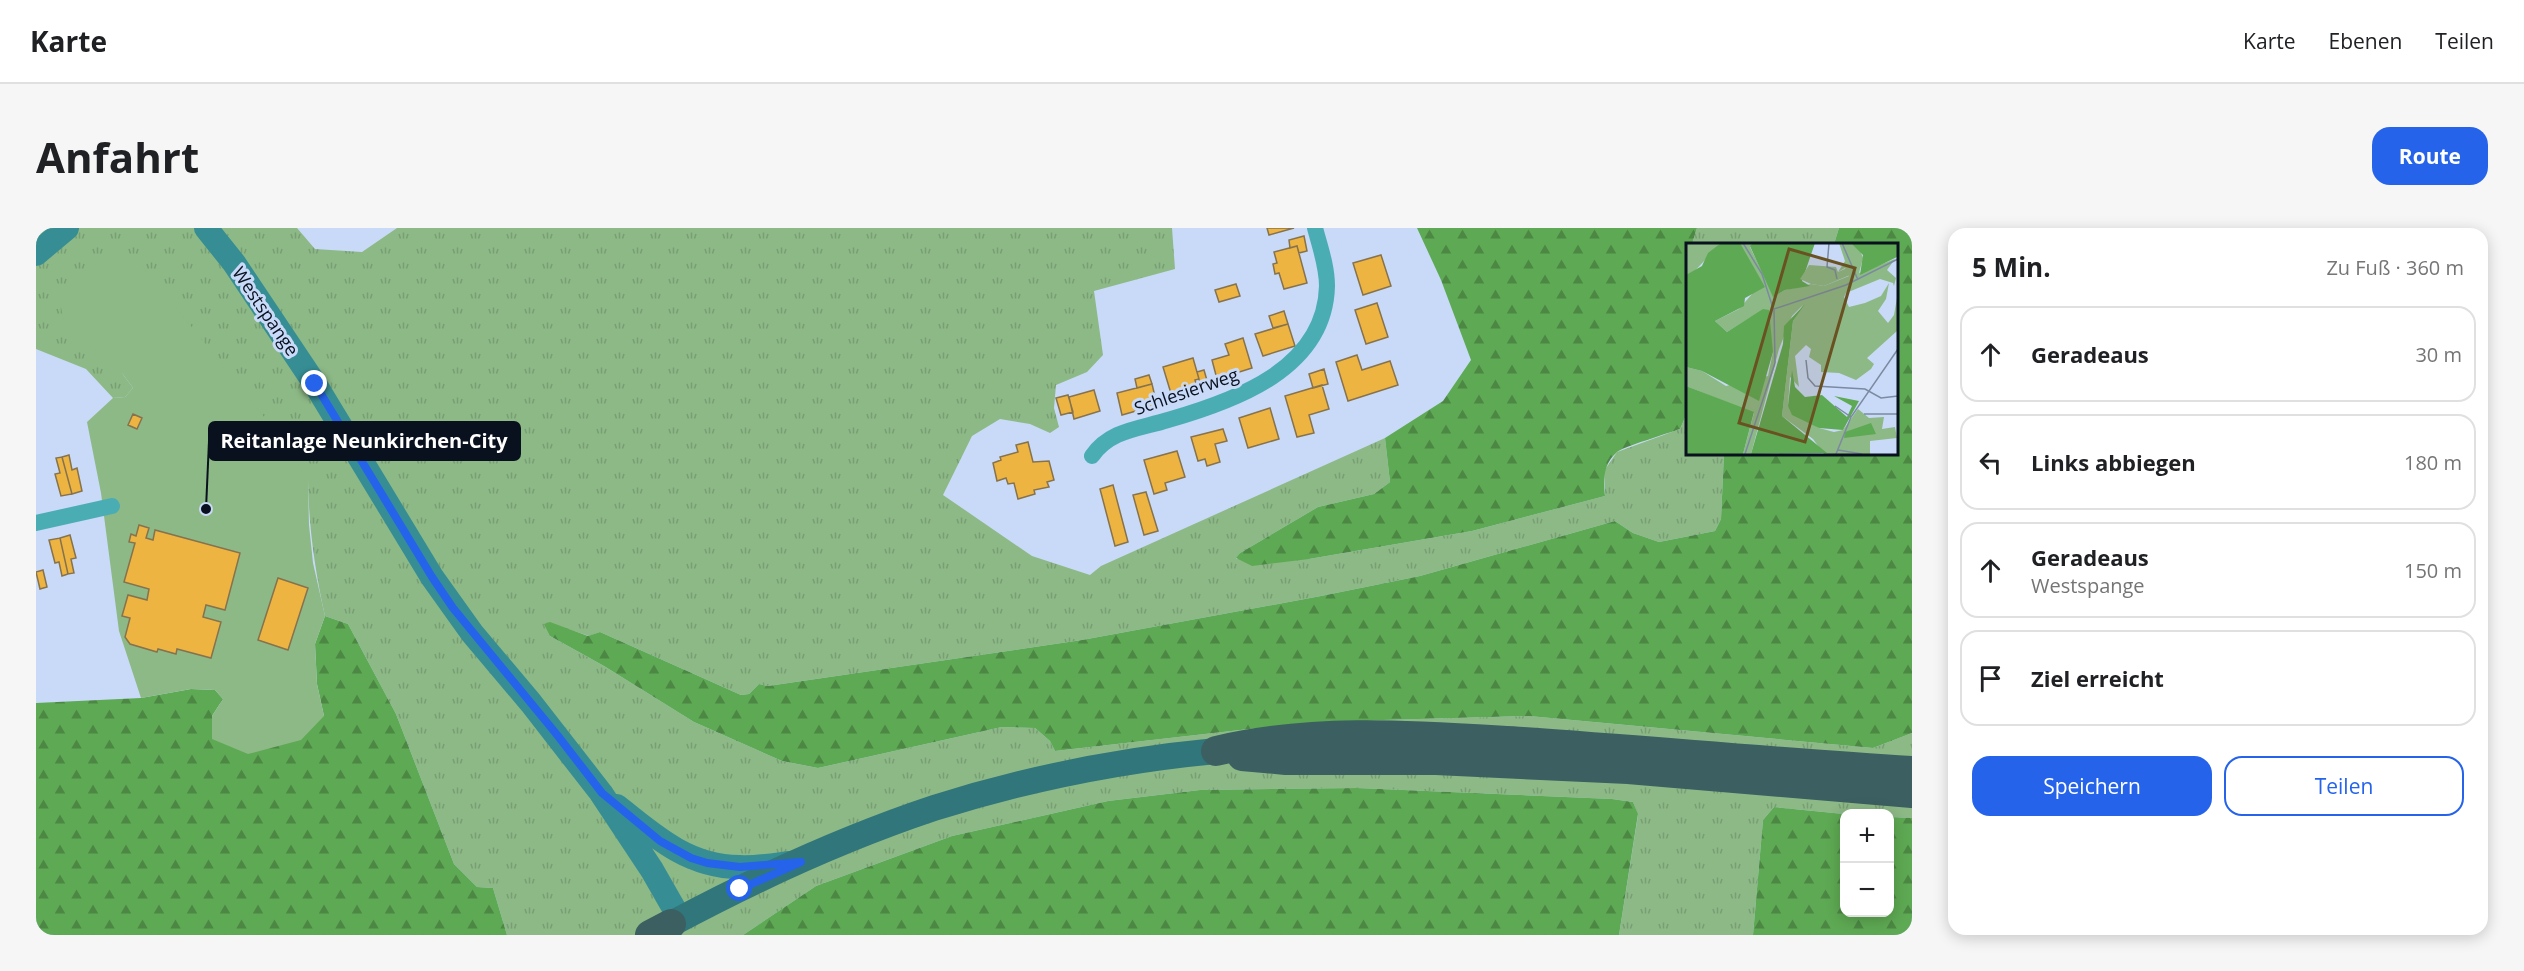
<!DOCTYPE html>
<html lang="de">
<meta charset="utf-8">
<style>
body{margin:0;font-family:"Open Sans",sans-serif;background:#f6f6f6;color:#202124}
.controls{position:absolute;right:18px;bottom:18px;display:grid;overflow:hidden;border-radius:12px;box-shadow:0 3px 15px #0003}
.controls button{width:54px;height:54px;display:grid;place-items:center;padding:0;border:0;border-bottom:2px solid #e0e0e0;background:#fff;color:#202124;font:30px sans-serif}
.stop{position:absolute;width:18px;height:18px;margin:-14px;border:4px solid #2563eb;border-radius:50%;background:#fff}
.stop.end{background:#2563eb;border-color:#fff;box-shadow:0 2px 6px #0008}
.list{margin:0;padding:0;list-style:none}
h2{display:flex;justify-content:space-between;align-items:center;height:78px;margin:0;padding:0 24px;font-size:26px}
h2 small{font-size:20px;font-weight:400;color:#757577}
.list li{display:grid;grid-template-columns:39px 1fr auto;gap:18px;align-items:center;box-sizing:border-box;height:96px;margin:0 12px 12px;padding:0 12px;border:2px solid #e0e0e0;border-radius:18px}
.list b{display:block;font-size:22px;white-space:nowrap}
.list p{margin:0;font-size:20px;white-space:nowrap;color:#757577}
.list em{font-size:20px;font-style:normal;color:#757577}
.actions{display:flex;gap:12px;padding:18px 24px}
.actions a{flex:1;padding:14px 0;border:2px solid #2563eb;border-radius:18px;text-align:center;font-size:21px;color:#2563eb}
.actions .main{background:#2563eb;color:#fff}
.icon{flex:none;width:33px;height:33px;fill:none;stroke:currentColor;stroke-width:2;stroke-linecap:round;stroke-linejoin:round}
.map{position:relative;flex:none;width:1876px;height:707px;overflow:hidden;border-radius:18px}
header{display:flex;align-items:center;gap:36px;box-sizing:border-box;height:84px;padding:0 30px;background:#fff;border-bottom:2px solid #e0e0e0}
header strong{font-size:28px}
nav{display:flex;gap:33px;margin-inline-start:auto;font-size:21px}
.intro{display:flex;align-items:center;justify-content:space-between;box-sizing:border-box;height:144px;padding:0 36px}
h1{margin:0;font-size:42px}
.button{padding:15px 27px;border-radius:18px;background:#2563eb;color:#fff;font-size:21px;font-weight:700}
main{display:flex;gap:36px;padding:0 36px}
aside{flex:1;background:#fff;border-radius:18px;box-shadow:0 3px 15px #0003}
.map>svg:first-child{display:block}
.grass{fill:url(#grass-tufts)}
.forest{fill:url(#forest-firs)}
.garden{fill:#8db986}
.building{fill:#eeb441;stroke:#86724d;stroke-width:1.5}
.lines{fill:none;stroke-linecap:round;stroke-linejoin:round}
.street{stroke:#4badb4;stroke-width:16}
.secondary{stroke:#368e94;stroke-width:24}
.primary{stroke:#31767b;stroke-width:26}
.highway{stroke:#3c5f62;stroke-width:30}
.route{stroke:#2563eb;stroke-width:8}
.labels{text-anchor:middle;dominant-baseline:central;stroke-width:6;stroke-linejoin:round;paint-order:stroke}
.street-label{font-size:18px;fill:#0a111e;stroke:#c8daf8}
.inset-road{fill:none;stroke:#7c8aa1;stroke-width:1.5}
.view{fill:#6a5122;fill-opacity:0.15;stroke:#6a5122;stroke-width:3}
.inset-edge{fill:none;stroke:#0a111e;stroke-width:3}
.leader{fill:none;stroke:#0a111e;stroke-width:2}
.callout-dot{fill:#0a111e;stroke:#c8daf8;stroke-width:2}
.callout{fill:#0a111e;stroke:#0a111e;stroke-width:2}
.callout-label{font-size:20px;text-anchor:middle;font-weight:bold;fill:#fff}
</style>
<header>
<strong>Karte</strong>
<nav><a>Karte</a><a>Ebenen</a><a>Teilen</a></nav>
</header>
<div class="intro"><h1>Anfahrt</h1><a class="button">Route</a></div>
<main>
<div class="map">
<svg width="1876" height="707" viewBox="0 0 1876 707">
<defs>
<pattern id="grass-tufts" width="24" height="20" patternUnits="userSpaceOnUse" patternTransform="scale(1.5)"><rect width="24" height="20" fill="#8db986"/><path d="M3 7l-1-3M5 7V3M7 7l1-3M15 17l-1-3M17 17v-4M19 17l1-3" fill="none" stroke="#789e73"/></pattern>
<pattern id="forest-firs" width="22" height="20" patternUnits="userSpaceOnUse" patternTransform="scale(1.5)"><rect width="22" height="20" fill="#5ea953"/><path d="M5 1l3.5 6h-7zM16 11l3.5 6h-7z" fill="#4c8844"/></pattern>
</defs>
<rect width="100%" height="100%" fill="#c8daf8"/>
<path class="grass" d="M 0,0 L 261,0 L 279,21 L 326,24 L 361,0 L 1136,0 L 1139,41 L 1058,63 L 1067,127 L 1051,144 L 1020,157 L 1018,180 L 1023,199 L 1014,205 L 994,196 L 964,191 L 936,208 L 907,267 L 996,328 L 1054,347 L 1065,338 L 1349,210 L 1354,254 L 1338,266 L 1282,279 L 1204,325 L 1200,331 L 1273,331 L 1436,303 L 1569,268 L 1568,243 L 1581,224 L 1644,201 L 1651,185 L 1651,225 L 1688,225 L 1685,291 L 1679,303 L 1623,314 L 1597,305 L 1579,293 L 1384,348 L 1285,368 L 1046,412 L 732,458 L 723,456 L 713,466 L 705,467 L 564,404 L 553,408 L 514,395 L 514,408 L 568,438 L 658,494 L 746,533 L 782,540 L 966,499 L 999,500 L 1014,513 L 1019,523 L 1213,501 L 1347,492 L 1493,488 L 1837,520 L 1876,505 L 1876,590 L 1854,589 L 1854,586 L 1808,586 L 1738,579 L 1727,592 L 1717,707 L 1583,707 L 1602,587 L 1597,574 L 1576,571 L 1321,560 L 1164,562 L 1072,573 L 916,608 L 780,658 L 707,707 L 471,707 L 457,660 L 441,659 L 418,636 L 360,486 L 312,396 L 289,388 C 279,343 273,301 272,254 L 86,145 L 97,160 L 89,169 L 77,170 L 50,141 L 0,121 Z
M 1661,0 L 1803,0 L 1798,16 L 1656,16 Z"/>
<path class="forest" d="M 1381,0 L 1661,0 L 1656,16 L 1651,16 L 1651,185 L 1644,201 C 1633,205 1587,219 1581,224 C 1567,236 1567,253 1569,268 L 1436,303 L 1273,331 L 1216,338 L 1200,330 L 1204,325 L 1282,279 L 1338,266 L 1354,254 L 1349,210 L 1407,173 L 1435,132 L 1405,52 Z
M 1803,0 L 1876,0 L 1876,505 L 1837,520 L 1493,488 L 1347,492 L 1213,501 L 1019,523 L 1014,513 L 999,500 L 966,499 L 782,540 L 746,533 L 658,494 L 568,438 L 514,408 L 508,396 L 514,394 L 552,408 L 564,404 L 705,467 L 713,466 L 723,456 L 732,458 L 1046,412 L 1285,368 L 1384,348 L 1579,293 L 1597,305 L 1623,314 L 1679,303 L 1685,291 L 1688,225 L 1860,225 L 1860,16 L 1798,16 Z
M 289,388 L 312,396 L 360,486 L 418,636 L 441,659 L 457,660 L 471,707 L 0,707 L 0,475 L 105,470 L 155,461 L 179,462 L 187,471 L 176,488 L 288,488 L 281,456 L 279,416 Z
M 1321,560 L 1576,571 L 1597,574 L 1602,586 L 1583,707 L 707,707 L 780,658 L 916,608 L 1072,573 L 1164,562 Z
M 1738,579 L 1808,586 L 1808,684 L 1854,684 L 1854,589 L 1876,590 L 1876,707 L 1717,707 L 1727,592 Z"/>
<path class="garden" d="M 90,27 L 105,36 L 253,220 L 272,254 L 273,297 L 277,335 L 289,388 L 279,416 L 281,456 L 288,488 L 265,512 L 212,526 L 176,511 L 176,488 L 187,471 L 179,462 L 155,461 L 105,470 L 83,403 L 65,265 L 51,194 L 77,170 L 89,169 L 97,160 L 86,145 L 28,95 L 24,74 C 42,47 56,31 90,27 Z"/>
<path class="building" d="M 1231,0 L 1258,0 L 1233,7 Z
M 1268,8 L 1271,23 L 1263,25 L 1261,18 L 1254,20 L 1253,12 Z
M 1261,18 L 1271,55 L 1248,61 L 1243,45 L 1239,46 L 1237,36 L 1241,35 L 1238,24 Z
M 1345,27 L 1355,58 L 1327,67 L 1317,35 Z
M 1200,56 L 1204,68 L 1183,74 L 1179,62 Z
M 1341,75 L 1352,109 L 1330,116 L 1319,82 Z
M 1248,83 L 1252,96 L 1237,100 L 1233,88 Z
M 1252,96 L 1259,118 L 1227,128 L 1219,106 Z
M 1207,110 L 1216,140 L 1181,151 L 1176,132 L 1193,127 L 1189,116 Z
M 1321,127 L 1326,142 L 1354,133 L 1362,157 L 1312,173 L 1300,134 Z
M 1157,130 L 1163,151 L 1159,152 L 1163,165 L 1137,172 L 1127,139 Z
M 1288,141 L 1292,156 L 1277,160 L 1273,146 Z
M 1168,142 L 1172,156 L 1165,158 L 1161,144 Z
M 1113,147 L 1116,156 L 1101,160 L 1099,151 Z
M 1116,156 L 1121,177 L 1086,187 L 1081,165 Z
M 1286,157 L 1293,181 L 1273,187 L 1278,205 L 1261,209 L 1249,168 Z
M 1058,162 L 1064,183 L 1038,191 L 1033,169 Z
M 1032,167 L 1037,184 L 1025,187 L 1020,170 Z
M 1234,180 L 1243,211 L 1212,220 L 1203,190 Z
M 97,186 L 106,190 L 101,201 L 92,197 Z
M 1187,201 L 1191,213 L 1179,216 L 1184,234 L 1171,238 L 1169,231 L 1162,233 L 1155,209 Z
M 992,214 L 997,234 L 1013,233 L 1018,252 L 1011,254 L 1013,259 L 998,262 L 999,266 L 982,271 L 978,255 L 972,256 L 970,250 L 961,253 L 957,235 L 965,232 L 964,229 L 982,224 L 980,217 Z
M 1141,223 L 1149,249 L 1129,255 L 1131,262 L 1118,266 L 1108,232 Z
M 33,227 L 36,242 L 41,240 L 46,263 L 36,266 L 26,229 Z
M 26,229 L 36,266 L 25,268 L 19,246 L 24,245 L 20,230 Z
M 1077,257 L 1092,314 L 1079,318 L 1064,261 Z
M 1110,264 L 1122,303 L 1108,307 L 1097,267 Z
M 103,297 L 113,300 L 110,310 L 117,312 L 119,302 L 204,325 L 189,382 L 170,377 L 167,389 L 185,394 L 175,430 L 141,421 L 140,426 L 122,421 L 121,424 L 94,416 L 89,409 L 94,390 L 86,388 L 92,367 L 111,372 L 113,361 L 88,354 L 99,315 L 93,314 L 95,306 L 100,308 Z
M 34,307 L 40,330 L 35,331 L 38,345 L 32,346 L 24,310 Z
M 24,310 L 32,346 L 26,348 L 23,334 L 19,335 L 13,312 Z
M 7,342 L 11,359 L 4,361 L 0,344 Z
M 242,350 L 272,360 L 252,422 L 222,412 Z"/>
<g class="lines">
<path class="street" d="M 1056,228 C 1074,202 1103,201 1132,192 C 1199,173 1289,141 1291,58 C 1291,38 1284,19 1279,0
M 0,295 L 76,278"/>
<path class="secondary" d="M 170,0 L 198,35 L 279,156 L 396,349 L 436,405 L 495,475 L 565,565 L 616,642 L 644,691
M 0,26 L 31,0
M 581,578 C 618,608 653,639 703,639 C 719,640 737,637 753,635"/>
<path class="primary" d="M 635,696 C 719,651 808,610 898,580 C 990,551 1084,532 1180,523"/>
<path class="highway" d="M 1180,523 C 1280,499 1385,508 1487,514 C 1617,523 1746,535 1876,543
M 1206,528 L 1250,532 L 1400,532 L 1592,541 L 1876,565
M 614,707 L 635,696"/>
</g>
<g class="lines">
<path class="route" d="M 279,156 L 396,349 L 417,380 L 522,508 L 566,565 L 624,613 L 655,630 L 671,635 L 704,639 L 765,634 L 704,661"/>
</g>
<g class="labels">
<g class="street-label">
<text transform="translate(230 83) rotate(56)">Westspange</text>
<text transform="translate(1150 163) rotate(-19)">Schlesierweg</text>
</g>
</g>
<g transform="translate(1650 15)">
<rect width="212" height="212" fill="#c8daf8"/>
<path d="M 0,0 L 35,0 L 4,33 L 0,32 ZM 54,0 L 67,0 L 64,4 L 88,53 L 99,47 L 125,41 L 138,43 L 163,33 L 159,25 L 152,29 L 159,18 L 153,0 L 165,0 L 174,7 L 177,15 L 173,30 L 209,16 L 201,27 L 210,35 L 208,43 L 207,40 L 194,36 L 160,50 L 158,54 L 163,64 L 179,60 L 195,53 L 203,40 L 200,56 L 192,68 L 202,80 L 208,72 L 211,55 L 211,88 L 181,115 L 188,121 L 185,126 L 170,137 L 153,130 L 135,129 L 135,122 L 123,114 L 125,106 L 120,102 L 109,113 L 113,144 L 104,134 L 102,163 L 133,185 L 148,189 L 157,187 L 172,166 L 183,175 L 198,174 L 196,186 L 209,184 L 211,195 L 184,198 L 184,211 L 138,211 L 127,196 L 96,173 L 107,78 L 117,62 L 106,73 L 93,106 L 65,211 L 57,211 L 68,170 L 0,143 L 0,124 L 16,128 L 40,143 L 82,133 L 87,109 L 65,74 L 41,89 L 29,78 L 53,66 L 66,51 Z" fill="#8db986"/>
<path d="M 35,0 L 54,0 L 79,44 L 59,55 L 58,63 L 29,78 L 41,89 L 77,66 L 83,67 L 87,109 L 73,158 L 16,128 L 0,124 L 0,32 L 16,23 L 22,10 ZM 67,0 L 129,0 L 116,38 L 124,43 L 99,47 L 87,54 L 64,3 ZM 165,0 L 211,0 L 211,14 L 174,32 L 177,12 ZM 119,61 L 107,78 L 96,173 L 141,210 L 65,211 L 97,101 L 98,83 ZM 106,127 L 109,144 L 119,154 L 136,152 L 161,174 L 166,163 L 148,153 L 173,158 L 157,187 L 133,185 L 106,172 L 102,163 ZM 0,143 L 68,169 L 57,211 L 0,211 ZM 185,180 L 190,191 L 158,195 L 159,189 Z" fill="#5ea953"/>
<path d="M 123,22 L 150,24 L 152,29 L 161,25 L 164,32 L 138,43 L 125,41 L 114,36 Z" fill="#8db986"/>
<path class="inset-road" d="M 57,0 L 76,31 L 87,65M 143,0 L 141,24 L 149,27 L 151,36M 156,0 L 172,37M 88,65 L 89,120M 88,66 L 160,42 L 212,16M 120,117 L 122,135 L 129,143 L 179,146 L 195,155 L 212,153M 149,163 L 165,174M 178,171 L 212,171M 152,207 L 176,211M 59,211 L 89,120M 150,211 L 165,174 L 212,106"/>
<path class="view" d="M 103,6 L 169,25 L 119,199 L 53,180 Z"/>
<rect width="212" height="212" class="inset-edge"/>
</g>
<path class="leader" d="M170 281L173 213"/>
<circle class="callout-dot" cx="170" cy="281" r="6"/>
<rect class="callout" x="173" y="194" width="311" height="38" rx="6"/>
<g class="callout-label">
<text x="328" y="220">Reitanlage Neunkirchen-City</text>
</g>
</svg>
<div class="controls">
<button>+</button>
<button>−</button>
</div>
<div class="stop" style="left:704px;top:661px"></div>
<div class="stop end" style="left:279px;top:156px"></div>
</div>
<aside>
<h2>5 Min.<small>Zu Fuß · 360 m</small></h2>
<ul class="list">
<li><svg class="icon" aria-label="ahead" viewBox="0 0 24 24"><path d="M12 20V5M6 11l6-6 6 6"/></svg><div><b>Geradeaus</b></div><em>30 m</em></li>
<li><svg class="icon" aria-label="left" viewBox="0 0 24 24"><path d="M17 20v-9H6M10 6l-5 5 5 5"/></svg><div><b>Links abbiegen</b></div><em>180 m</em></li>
<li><svg class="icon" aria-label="ahead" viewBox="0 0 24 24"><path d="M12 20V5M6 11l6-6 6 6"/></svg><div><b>Geradeaus</b><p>Westspange</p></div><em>150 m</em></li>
<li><svg class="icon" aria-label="arrive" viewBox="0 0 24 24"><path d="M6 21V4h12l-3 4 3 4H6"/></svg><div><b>Ziel erreicht</b></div></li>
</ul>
<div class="actions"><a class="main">Speichern</a><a>Teilen</a></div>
</aside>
</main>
